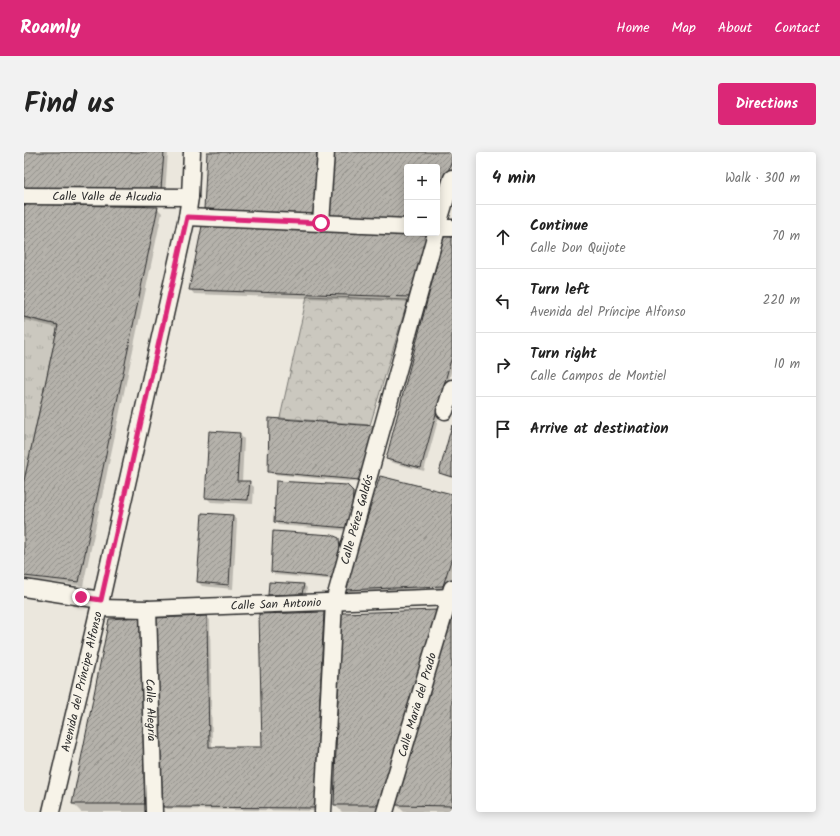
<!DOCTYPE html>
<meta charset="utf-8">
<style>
body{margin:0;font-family:Kalam,sans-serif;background:#f2f2f2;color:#222}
.controls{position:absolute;right:12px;top:12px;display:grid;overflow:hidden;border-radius:4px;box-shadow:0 2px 10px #0003}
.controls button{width:36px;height:36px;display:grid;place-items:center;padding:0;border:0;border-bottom:1px solid #e0e0e0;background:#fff;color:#222;font:20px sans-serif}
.stop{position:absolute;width:12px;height:12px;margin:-9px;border:3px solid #db2777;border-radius:50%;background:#fff}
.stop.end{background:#db2777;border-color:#fff;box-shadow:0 1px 4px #0008}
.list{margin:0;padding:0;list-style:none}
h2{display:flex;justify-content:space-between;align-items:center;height:52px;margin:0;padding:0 16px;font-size:17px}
h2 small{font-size:13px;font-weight:400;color:#767676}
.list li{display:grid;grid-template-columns:26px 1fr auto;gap:12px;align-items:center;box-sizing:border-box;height:64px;padding:0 16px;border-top:1px solid #e0e0e0}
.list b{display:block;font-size:15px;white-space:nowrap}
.list p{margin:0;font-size:13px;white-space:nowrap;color:#767676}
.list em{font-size:13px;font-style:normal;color:#767676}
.icon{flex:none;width:22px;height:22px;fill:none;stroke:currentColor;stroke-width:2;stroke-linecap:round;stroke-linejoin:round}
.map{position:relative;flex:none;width:428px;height:660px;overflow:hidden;border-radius:4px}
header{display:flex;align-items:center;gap:24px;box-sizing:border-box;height:56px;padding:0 20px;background:#db2777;color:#fff}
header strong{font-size:19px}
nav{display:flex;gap:22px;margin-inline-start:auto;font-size:14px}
.intro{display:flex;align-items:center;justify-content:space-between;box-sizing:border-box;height:96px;padding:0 24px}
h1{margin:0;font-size:28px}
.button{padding:10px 18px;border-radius:4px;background:#db2777;color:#fff;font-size:14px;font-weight:700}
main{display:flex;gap:24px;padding:0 24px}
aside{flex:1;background:#fff;border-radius:4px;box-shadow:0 2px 10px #0003}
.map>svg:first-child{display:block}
.grass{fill:url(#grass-tufts);stroke:#7b7a75}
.park{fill:url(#park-crowns);stroke:#7b7a75}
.shadow{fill:#0003}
.building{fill:url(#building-hatch);stroke:#2b2b2b}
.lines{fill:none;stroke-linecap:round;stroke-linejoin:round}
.minor-casing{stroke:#2b2b2b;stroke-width:19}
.minor{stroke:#f7f3e8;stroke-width:16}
.route{stroke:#db2777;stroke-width:5}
.labels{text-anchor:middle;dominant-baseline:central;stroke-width:3;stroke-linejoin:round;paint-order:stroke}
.street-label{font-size:12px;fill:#2b2b2b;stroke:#f7f3e8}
</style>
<header>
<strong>Roamly</strong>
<nav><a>Home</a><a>Map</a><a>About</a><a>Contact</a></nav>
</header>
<div class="intro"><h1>Find us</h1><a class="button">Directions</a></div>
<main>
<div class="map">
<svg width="428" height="660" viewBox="0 0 428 660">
<defs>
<pattern id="grass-tufts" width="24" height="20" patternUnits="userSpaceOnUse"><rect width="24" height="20" fill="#cbc8bf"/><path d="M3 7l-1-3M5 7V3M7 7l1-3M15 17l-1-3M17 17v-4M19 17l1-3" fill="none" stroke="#aeaca4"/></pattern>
<pattern id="park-crowns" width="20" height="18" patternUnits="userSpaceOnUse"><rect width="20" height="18" fill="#cbc8bf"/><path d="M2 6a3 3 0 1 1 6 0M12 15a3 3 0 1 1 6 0" fill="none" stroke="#aeaca4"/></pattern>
<pattern id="building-hatch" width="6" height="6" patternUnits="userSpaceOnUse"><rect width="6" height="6" fill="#b5b2ab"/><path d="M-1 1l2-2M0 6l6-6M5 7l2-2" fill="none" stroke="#93918b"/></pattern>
</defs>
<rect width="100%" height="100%" fill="#ebe7dd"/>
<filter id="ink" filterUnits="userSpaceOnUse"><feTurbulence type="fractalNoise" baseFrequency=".025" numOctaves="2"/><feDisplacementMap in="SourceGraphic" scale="8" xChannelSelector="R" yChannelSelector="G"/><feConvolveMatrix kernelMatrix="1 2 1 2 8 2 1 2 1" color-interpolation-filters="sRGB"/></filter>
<g filter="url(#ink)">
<path class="grass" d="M 0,165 L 34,173 L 0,329 Z"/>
<path class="park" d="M 283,144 L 384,148 L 346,273 L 256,266 Z"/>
<path class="shadow" d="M 0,0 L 144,0 L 141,41 Z
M 184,0 L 298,0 L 294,68 L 185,61 L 181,57 Z
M 428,0 L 428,26 L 413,15 L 383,15 Z
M 0,53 L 133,56 L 138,61 L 59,434 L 0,427 L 0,334 L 34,176 L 0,168 Z
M 428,86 L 428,217 L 400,319 L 366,310 L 363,307 Z
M 410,89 L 390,150 L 170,142 L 166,137 Z
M 351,275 L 339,331 L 248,322 L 245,319 Z
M 428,277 L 428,326 L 419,323 L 416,320 Z
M 215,282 L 220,287 L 218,330 L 225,330 L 230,335 L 229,352 L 187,350 L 182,345 Z
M 329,339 L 332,343 L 327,379 L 254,373 L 251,370 Z
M 428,343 L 428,429 L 425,439 L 328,443 L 322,437 Z
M 209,364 L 213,369 L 209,437 L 178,434 L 174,430 Z
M 314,387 L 317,390 L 319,401 L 313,428 L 251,423 L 248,420 Z
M 246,431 L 280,433 L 283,436 L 281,445 L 248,445 L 245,443 Z
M 412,459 L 421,467 L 363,660 L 318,660 L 311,653 Z
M 300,461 L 303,464 L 294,659 L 143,657 L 140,654 L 183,465 L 186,468 L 188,596 L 239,596 Z
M 116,466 L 124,475 L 129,660 L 57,660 L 49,652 Z
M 428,469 L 428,660 L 380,660 L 373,653 Z"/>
<path class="building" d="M 0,0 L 140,0 L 137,37 L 0,37 Z
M 183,0 L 293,0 L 290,64 L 180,57 Z
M 309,0 L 428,0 L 428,6 L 413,61 L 413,15 L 383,15 L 383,70 L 304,65 Z
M 0,52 L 134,55 L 55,430 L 0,424 L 0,329 L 34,173 L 0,165 Z
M 178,74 L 406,83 L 385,145 L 165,138 Z
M 420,84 L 428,85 L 428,204 L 397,316 L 362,307 Z
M 245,266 L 351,274 L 336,328 L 244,320 Z
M 428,273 L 428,325 L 415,321 Z
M 185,279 L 216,281 L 213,329 L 226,329 L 224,348 L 181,346 Z
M 356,324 L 428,342 L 428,405 L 419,434 L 321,438 Z
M 252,329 L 323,333 L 329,339 L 328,362 L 324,376 L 250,370 Z
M 178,361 L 209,363 L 205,433 L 173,430 Z
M 249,379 L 308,383 L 315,386 L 316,398 L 314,414 L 310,426 L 247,420 Z
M 245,430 L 280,432 L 278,442 L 244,443 Z
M 413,458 L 355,653 L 310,653 L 317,461 Z
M 300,460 L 291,656 L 139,655 L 129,466 L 183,464 L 185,595 L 238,595 L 235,462 Z
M 116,465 L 121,652 L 48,652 L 85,467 Z
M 428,465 L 428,654 L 372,653 Z"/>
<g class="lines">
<defs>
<g id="minor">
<path id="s1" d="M 0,44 L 166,45"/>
<path d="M 163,65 L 383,75"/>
<path d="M 297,71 L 302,0"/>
<path d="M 413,76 L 428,26"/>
<path d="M 413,76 L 428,76"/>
<path d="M 421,259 L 428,236"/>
<path d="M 0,436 L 77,448"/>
<path id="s2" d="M 75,456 L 124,457 L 428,445"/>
<path id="s3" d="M 124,457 L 130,660"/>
<path id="s4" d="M 27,660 L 75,456 L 163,65 L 166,45 L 168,0"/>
<path id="s5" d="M 299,660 L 310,450 L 412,81"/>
<path id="s6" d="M 361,660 L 428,436"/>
</g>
</defs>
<use href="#minor" class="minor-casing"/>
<use href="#minor" class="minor"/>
</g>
</g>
<g class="lines" filter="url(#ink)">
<path class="route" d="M 57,445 L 77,448 L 163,65 L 297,71"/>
</g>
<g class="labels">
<g class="street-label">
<text stroke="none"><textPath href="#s1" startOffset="83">Calle Valle de Alcudia</textPath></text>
<text stroke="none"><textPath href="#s5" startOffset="296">Calle Pérez Galdós</textPath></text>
<text stroke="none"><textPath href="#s2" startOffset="177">Calle San Antonio</textPath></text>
<text stroke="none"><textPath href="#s4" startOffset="134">Avenida del Príncipe Alfonso</textPath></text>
<text stroke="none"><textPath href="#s6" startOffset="112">Calle Maria del Prado</textPath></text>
<text stroke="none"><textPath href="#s3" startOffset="101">Calle Alegría</textPath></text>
</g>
</g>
</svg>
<div class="controls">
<button>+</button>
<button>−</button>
</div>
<div class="stop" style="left:297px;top:71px"></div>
<div class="stop end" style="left:57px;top:445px"></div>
</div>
<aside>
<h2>4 min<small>Walk · 300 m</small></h2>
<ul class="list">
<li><svg class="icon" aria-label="ahead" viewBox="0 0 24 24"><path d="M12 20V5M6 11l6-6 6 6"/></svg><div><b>Continue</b><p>Calle Don Quijote</p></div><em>70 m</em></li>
<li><svg class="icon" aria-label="left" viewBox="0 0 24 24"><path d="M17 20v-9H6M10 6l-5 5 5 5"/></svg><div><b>Turn left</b><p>Avenida del Príncipe Alfonso</p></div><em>220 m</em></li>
<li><svg class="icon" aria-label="right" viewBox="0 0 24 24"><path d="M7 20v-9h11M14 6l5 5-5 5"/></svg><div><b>Turn right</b><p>Calle Campos de Montiel</p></div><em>10 m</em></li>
<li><svg class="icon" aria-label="arrive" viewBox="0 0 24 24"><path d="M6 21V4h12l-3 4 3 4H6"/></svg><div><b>Arrive at destination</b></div></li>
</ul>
</aside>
</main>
